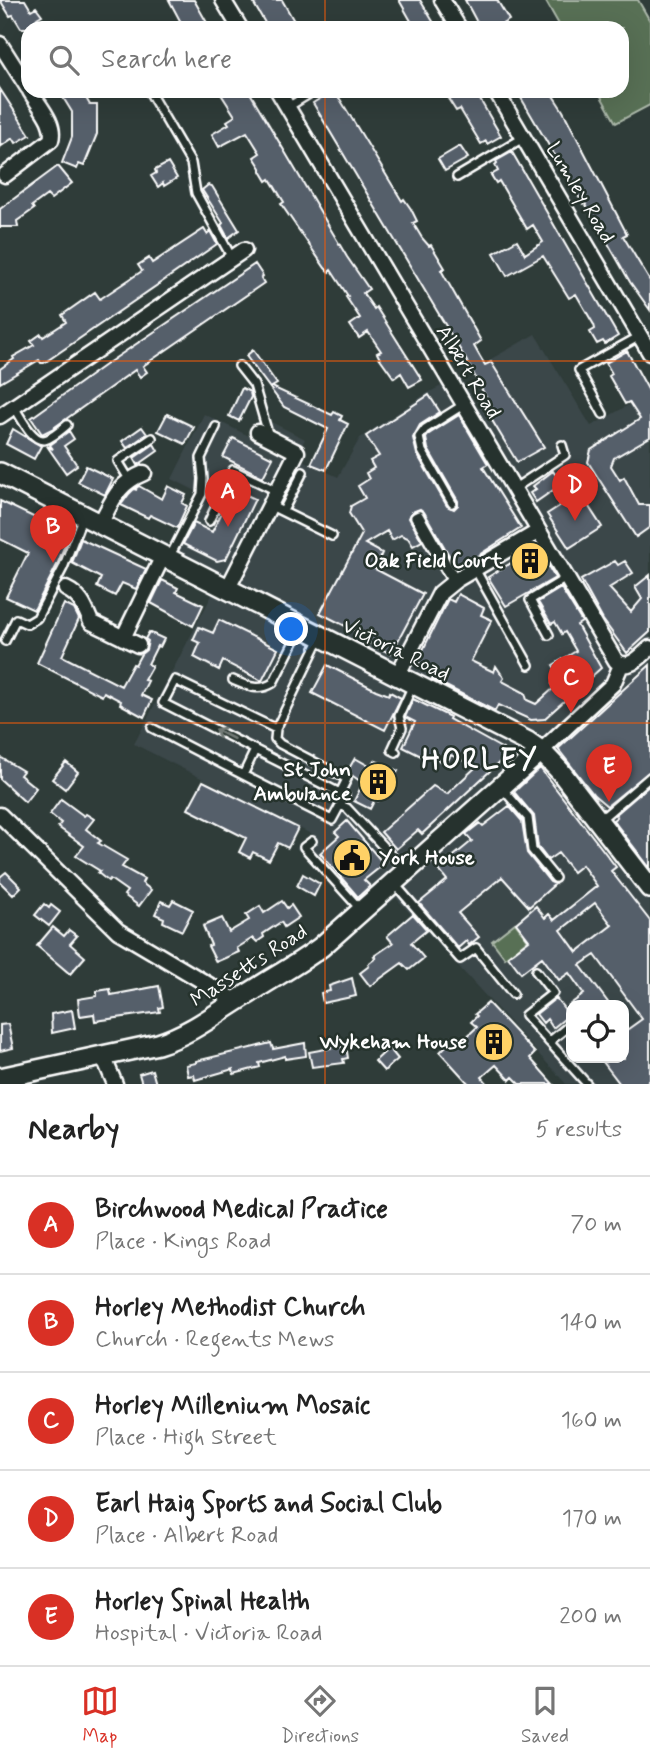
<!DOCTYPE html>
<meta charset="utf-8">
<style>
body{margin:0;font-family:Mynerve,sans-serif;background:#f2f2f2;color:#222}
.controls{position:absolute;right:21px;bottom:21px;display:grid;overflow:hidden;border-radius:14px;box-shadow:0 7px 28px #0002}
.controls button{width:63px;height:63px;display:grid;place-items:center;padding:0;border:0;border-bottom:2px solid #e0e0e0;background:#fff;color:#222;font:35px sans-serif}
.you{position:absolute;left:292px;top:630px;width:24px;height:24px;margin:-18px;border:5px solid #fff;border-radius:50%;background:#1a73e8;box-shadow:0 0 0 10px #1a73e833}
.badge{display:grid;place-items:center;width:46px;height:46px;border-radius:50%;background:#d93025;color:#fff;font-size:23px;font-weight:700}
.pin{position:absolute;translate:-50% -58px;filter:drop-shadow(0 2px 4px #0008)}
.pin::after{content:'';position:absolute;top:37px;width:24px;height:21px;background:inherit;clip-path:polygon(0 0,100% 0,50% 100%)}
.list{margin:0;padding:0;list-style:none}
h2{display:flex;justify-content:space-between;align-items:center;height:91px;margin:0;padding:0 28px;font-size:30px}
h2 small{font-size:23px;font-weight:400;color:#767676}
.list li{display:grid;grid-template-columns:46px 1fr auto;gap:21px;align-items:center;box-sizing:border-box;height:98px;padding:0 28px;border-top:2px solid #e0e0e0}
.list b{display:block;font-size:26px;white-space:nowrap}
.list p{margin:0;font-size:23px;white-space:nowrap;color:#767676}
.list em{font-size:23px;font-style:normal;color:#767676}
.icon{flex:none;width:38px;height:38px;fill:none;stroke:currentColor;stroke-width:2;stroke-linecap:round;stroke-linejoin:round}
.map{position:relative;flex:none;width:650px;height:1084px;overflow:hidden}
.search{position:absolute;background:#fff;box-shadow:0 7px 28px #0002;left:21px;right:21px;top:21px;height:77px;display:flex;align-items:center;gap:18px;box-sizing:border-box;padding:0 24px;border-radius:21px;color:#767676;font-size:26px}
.sheet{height:581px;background:#fff}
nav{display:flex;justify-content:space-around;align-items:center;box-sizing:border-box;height:98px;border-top:2px solid #e0e0e0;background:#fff;font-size:19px;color:#767676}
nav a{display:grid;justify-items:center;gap:4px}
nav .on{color:#d93025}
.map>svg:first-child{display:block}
.built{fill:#3a4648;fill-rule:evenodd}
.green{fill:#587055;stroke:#acb8aa;stroke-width:2}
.building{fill:#555e6b;stroke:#fff;stroke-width:2;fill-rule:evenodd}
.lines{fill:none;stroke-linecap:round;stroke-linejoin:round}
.lane-casing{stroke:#fff;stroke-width:12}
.street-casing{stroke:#fff;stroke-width:19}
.secondary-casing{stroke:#fff;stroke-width:24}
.lane{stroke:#26332d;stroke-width:7}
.street{stroke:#26332d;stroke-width:14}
.secondary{stroke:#26332d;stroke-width:19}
.oneway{stroke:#727a76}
.grid{fill:none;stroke:#e8590c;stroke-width:2;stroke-opacity:0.55}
.labels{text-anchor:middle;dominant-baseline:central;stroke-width:5;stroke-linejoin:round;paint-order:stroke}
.street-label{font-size:21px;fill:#fff;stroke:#26332d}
.poi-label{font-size:21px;font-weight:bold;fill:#fff;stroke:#26332d;text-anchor:end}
.district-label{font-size:28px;font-weight:bold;letter-spacing:2px;fill:#fff;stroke:#26332d}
</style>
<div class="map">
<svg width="650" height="1084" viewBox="0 0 650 1084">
<rect width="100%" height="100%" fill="#2f3c39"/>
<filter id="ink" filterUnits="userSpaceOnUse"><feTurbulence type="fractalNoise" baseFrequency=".0143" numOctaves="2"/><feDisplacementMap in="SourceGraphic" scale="14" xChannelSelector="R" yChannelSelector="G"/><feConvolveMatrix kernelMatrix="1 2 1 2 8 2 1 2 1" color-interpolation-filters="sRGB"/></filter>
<g filter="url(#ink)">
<path class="built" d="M 535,334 L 591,426 L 650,393 L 650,1084 L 566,1084 L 396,898 L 369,920 L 296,848 L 313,835 L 134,744 L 213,593 L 162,567 L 198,492 L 172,479 L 204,414 L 249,436 L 261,417 L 305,439 L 296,457 L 338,477 L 360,438 L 424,395 L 460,376 L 478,409 L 510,393 L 491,359 ZM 571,1005 L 624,1005 L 624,1058 L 571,1058 Z"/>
<path class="green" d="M 545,0 L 638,0 L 650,21 L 650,105 L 616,123 L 598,91 L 622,91 L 622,28 L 561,28 Z
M 515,923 L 528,940 L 505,958 L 492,941 Z"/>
<path class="building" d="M 0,0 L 25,0 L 31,10 L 36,7 L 42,15 L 37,18 L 44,28 L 21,28 L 13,15 L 10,16 Z
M 169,0 L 194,0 L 210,28 L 184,28 Z
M 261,0 L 282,0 L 298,28 L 268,28 L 254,4 Z
M 399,0 L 420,0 L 437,28 L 415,28 Z
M 465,0 L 497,0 L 509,20 L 495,28 L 480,28 Z
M 0,89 L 30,135 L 16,143 L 13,138 L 0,147 Z
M 59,91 L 82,91 L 90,105 L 97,105 L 97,134 L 84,166 L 79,164 L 77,169 L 62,163 L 72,137 L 72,112 Z
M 219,91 L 249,91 L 347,257 L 369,289 L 363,293 L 374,309 L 376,307 L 422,380 L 409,387 L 401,373 L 394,378 L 379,357 L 377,353 L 381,351 L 368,332 L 359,338 L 350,325 L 360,318 L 346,297 L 348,296 L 331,270 L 329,272 L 325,268 L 281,204 L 284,202 L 270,179 L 267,181 L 261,171 L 261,168 L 254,157 L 260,153 L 247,132 L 219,147 L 212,134 L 229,124 L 227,121 L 235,116 Z
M 332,91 L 340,99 L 402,201 L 404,199 L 411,209 L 417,221 L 413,223 L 422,238 L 429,246 L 431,245 L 445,268 L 441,270 L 481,341 L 474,346 L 479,355 L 485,365 L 491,362 L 544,447 L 517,462 L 490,417 L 495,414 L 465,358 L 313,103 Z
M 456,91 L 475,91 L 501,136 L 487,144 L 486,141 L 481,144 L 460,109 L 456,111 L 449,100 L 458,94 Z
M 517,91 L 550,91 L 563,111 L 627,234 L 623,236 L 650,281 L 650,310 L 630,282 L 585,203 L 583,204 Z
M 460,146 L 468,158 L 445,171 L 438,159 Z
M 512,152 L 618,336 L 605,344 L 603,341 L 597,344 L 590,332 L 595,329 L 594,325 L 576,294 L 569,298 L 543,256 L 507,276 L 494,253 L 517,240 L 525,254 L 543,242 L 533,225 L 527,229 L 499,181 L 496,183 L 491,175 L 498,171 L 495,165 L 497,163 L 496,161 Z
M 168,163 L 177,178 L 164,186 L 163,183 L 158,187 L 151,176 L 156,173 L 155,170 Z
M 58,166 L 72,183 L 51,199 L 47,195 L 32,206 L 34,209 L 17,221 L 18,227 L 0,227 L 0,209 Z
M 208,185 L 212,186 L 239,230 L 228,238 L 221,225 L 223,223 L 202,190 Z
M 204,229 L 207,234 L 210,231 L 217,244 L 44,363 L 41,363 L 39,360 L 0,383 L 0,369 L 14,359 L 13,357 L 34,345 L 31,341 L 41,334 L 43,337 L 66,322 L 62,315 L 95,292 L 100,299 L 142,271 L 138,265 L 149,258 L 152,263 Z
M 255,264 L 263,276 L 261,278 L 264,283 L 143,366 L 147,372 L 140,377 L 135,370 L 52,429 L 42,434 L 31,418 L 105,365 Z
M 253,350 L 277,384 L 272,387 L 332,415 L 334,412 L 342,416 L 340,420 L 348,424 L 326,470 L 311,464 L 328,429 L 284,407 L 246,356 Z
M 627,351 L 650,393 L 650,437 L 614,458 L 611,466 L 620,480 L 624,477 L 639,505 L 650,505 L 650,527 L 636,537 L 588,462 L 591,450 L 640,419 L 629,402 L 625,404 L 609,376 L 612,374 L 606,363 Z
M 242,388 L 250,392 L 251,397 L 239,421 L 229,416 Z
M 429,395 L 440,412 L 420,425 L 413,438 L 417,454 L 447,506 L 454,509 L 458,505 L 458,501 L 428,449 L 426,438 L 429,434 L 459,415 L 488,464 L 483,467 L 521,528 L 457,569 L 424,512 L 420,509 L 412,512 L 409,518 L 422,541 L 413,546 L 408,538 L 401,535 L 392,540 L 387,531 L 365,544 L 382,553 L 375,569 L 423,594 L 391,654 L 363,640 L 365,636 L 320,613 L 362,534 L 349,513 L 351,506 L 365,498 L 358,486 L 369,479 L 366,473 L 374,468 L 370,461 L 379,456 L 366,436 Z
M 167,414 L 194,427 L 185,444 L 158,431 Z
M 142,427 L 147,434 L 127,448 L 122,441 Z
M 13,429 L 41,446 L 34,459 L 6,444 Z
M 69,431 L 74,439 L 64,446 L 77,465 L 66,473 L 47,446 L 53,449 L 50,445 Z
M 233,438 L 273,458 L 263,477 L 223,457 Z
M 154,444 L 158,451 L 138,465 L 134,458 Z
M 86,466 L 113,479 L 105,495 L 78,482 Z
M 553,471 L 562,484 L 536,502 L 530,493 L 536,489 L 533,486 Z
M 139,486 L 162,499 L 168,486 L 186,495 L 182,503 L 187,506 L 177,528 L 150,515 L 148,518 L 121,505 L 129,494 L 134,489 L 137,490 L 135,489 Z
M 234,489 L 255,499 L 226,559 L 217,561 L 183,544 L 194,523 L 212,532 Z
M 580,493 L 602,527 L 569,548 L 547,514 Z
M 0,501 L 52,526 L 60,525 L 66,528 L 69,534 L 57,565 L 34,610 L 6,597 L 28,553 L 0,539 Z
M 81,539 L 146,569 L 136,589 L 122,583 L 115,596 L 97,587 L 101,578 L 72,563 Z
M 537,547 L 555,578 L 506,606 L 488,577 Z
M 615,561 L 618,565 L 625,561 L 633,573 L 609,588 L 631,612 L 642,599 L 635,587 L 650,575 L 650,632 L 627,653 L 603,620 L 581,580 Z
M 162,580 L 178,588 L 176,592 L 203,605 L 193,626 L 151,603 Z
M 561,588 L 582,622 L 577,625 L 601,668 L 544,719 L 531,720 L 498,705 L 495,711 L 432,679 L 436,672 L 417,662 L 448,599 L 454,602 L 458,594 L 484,608 L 481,615 L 492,620 L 471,661 L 494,672 L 496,666 L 504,678 L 502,681 L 525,693 L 527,700 L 536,704 L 555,687 L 552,684 L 560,677 L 553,665 L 576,651 L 565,632 L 562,634 L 555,622 L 551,624 L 538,602 Z
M 64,604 L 74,609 L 79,619 L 62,656 L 121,686 L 133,664 L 135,665 L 141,654 L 146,650 L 148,641 L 145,639 L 149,632 L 164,639 L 160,647 L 157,646 L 148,664 L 152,666 L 144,680 L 148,681 L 141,695 L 152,700 L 144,717 L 120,704 L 121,701 L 104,692 L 102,696 L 37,663 Z
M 219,620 L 278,649 L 262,681 L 223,661 L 219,670 L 194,657 L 200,643 L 193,640 L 199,627 L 213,633 Z
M 327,665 L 376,690 L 389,695 L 390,692 L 401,698 L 385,730 L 312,693 Z
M 650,665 L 650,771 L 607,806 L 594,795 L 558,749 Z
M 413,699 L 450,717 L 449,719 L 503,749 L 504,758 L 422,834 L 418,830 L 396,849 L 381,832 L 433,786 L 447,794 L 476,767 L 451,755 L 446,764 L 426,754 L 425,758 L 403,747 L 415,722 L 405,717 Z
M 0,757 L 23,771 L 20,775 L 36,788 L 25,802 L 0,779 Z
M 355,758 L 371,767 L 374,760 L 398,771 L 385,793 L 378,801 L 375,799 L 370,809 L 354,801 L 363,783 L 347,772 Z
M 66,762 L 78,772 L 65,789 L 52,779 Z
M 540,768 L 616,867 L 611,871 L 650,921 L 650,1080 L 645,1084 L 620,1084 L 600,1058 L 624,1058 L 624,1032 L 642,1019 L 595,955 L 580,965 L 610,1005 L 569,1005 L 584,994 L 569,973 L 559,980 L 542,957 L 521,973 L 508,956 L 529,940 L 516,923 L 536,906 L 545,918 L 549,914 L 554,920 L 597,886 L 582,865 L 573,872 L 558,853 L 548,860 L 538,847 L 534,816 L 514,792 ZM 595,903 L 612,925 L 577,952 L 561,930 Z
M 203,781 L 298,828 L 288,848 L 278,843 L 269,860 L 253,852 L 250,858 L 239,852 L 246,838 L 188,809 Z
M 650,785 L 650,868 L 613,820 L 617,817 L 615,815 Z
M 61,799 L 84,816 L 86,814 L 94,819 L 86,829 L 101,841 L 98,843 L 127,860 L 122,867 L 144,879 L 142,883 L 151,890 L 139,906 L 124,895 L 127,891 L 110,879 L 108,881 L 98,873 L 100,871 L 76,856 L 84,846 L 58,827 L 61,823 L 50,814 Z
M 509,806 L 522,821 L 527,853 L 550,882 L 555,884 L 529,907 L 502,877 L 458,913 L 479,937 L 469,945 L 466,941 L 458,948 L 419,903 L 447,880 L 438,869 L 472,841 L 466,834 L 480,823 L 483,826 Z
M 347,821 L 384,864 L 364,880 L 370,886 L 358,897 L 320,853 L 339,836 L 335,832 Z
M 6,872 L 21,887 L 13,895 L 0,882 L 0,877 Z
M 303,874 L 320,884 L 314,896 L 297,886 Z
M 173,900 L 193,910 L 182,931 L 163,922 L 164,918 L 155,914 L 161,901 L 170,905 Z
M 282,901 L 287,908 L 291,905 L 299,917 L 284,927 L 281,922 L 263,934 L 264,937 L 257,942 L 253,938 L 237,948 L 239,952 L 216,962 L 208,946 L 211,945 L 203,926 L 222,918 L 229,932 L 249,920 L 246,915 L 260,906 L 264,913 Z
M 44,904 L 49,908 L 51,905 L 60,912 L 49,926 L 35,915 Z
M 413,914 L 427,930 L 411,943 L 424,958 L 409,970 L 402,963 L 370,986 L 360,973 L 369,966 L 368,964 L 376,958 L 374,956 L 393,943 L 387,936 Z
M 53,927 L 64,936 L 69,930 L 77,936 L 70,944 L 85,957 L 70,974 L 37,946 Z
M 352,978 L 356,996 L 323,1003 L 321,993 L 330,991 L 329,986 Z
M 159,986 L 163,1007 L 159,1008 L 160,1012 L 95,1021 L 94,1014 L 80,1016 L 78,999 L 97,996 L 97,991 L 110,989 L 111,995 Z
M 556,998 L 569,1015 L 553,1028 L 547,1019 L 543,1023 L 536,1014 Z
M 488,1003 L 535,1053 L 530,1058 L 553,1084 L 520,1084 L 513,1077 L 510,1080 L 496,1065 L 482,1077 L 488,1084 L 469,1084 L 440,1052 L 446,1046 L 444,1044 L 454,1035 L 461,1042 L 477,1027 L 471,1022 L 477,1016 L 475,1014 Z
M 72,1010 L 75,1028 L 52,1033 L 51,1014 Z
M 8,1024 L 13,1048 L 0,1051 L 0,1025 Z
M 271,1043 L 273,1049 L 305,1043 L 306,1056 L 285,1059 L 285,1056 L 259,1063 L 260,1067 L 234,1074 L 233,1069 L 195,1080 L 194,1075 L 188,1076 L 186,1065 L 196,1063 L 196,1061 Z
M 340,1044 L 340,1047 L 346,1046 L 348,1058 L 343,1059 L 344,1063 L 312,1067 L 309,1052 L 331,1048 L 331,1045 Z
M 389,1048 L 398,1059 L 384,1071 L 375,1061 Z
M 152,1070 L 156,1084 L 142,1084 L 139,1074 Z"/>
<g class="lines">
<defs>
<path id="lane" d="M 149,91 L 191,163 L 196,193 L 232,258
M 288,107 L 314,91
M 457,177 L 523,138
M 239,366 L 254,385 L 269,437
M 14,407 C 20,415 31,440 43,440 C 50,440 61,430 67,425
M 603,414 L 579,370 L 640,336
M 129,479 L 118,461 L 152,438
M 515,488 L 565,455 L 562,445
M 452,503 L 422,451 L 419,437 L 425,429 L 463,405
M 271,506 L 332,536
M 283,511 L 303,472
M 209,521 L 233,470 L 277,491
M 169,558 L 202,494 L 203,479 L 201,458 L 216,427
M 475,569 L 529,665
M 452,582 L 415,517 L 419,515 L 456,580
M 549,635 L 530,600 L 566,578
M 5,641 L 16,619 L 27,624 L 37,618 L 63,568 L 83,516
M 233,680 C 247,686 259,692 273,683 L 301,628
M 152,728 L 243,775
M 276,729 L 175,680 L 163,703 L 340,793 L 347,779 L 280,744 L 275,739 L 276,729 L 320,638
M 255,750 L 243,775 L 332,820 L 345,796 L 340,793
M 396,752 L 392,750 L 402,728 L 399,716 L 413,685
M 502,788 L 528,818 L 532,850 L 555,878
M 340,805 L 347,808 L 406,871
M 601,819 L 650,777
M 312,841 L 304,847 L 361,910
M 394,883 L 460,959 L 476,948 L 513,994
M 536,971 L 553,993 L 525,1015 L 587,1084
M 549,1042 L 571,1024"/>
<path id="street" d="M 223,0 L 240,28
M 442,0 L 459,28
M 0,44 L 28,88
M 278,91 L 616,661 C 629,671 641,656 650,648
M 496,91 L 650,353
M 5,175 L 51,140 C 56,123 39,106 30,91
M 0,416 L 244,250
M 100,524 C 113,500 117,484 144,473
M 228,588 L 297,452 L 258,432
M 66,589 C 81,596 85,608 91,622 L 138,645
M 123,638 L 163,556
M 397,676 L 440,593 L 456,580 L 539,531
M 541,751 L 613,684 L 621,665
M 0,815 L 118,931 L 236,1001
M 103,1056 L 115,1084"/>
<path id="secondary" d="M 0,473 L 528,742 L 541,751 L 560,771 L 650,888
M 0,1078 L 158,1044 C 191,1034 218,1012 248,994 C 272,978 297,965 321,947 L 541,751"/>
</defs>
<use href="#lane" class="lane-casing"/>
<use href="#street" class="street-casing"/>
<use href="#secondary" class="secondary-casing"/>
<use href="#lane" class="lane"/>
<use href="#street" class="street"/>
<use href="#secondary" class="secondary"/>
</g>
<defs><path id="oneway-shaft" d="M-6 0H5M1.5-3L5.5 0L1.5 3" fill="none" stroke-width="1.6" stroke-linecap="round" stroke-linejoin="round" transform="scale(1.75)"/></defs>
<use class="oneway" href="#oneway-shaft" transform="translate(224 734) rotate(-153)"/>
</g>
<path class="grid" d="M 325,0 L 325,28M 325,91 L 325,1084M 0,361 L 650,361M 0,723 L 650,723"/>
<defs>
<symbol id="building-disc" viewBox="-11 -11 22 22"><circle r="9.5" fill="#ffd166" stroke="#26332d"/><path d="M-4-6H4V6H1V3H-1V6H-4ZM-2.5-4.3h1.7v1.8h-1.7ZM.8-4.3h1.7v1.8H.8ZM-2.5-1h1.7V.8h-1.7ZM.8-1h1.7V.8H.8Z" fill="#111"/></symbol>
<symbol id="civic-disc" viewBox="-11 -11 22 22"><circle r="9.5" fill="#ffd166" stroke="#26332d"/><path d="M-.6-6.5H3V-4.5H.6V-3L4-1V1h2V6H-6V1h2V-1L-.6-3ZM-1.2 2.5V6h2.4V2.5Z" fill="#111"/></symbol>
</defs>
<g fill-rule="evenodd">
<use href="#building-disc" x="508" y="539" width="44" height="44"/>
<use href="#building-disc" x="356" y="760" width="44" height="44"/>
<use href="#civic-disc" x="330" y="836" width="44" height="44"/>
<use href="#building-disc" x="472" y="1020" width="44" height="44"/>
</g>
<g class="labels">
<g class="street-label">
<text transform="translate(580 193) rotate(59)">Lumley Road</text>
<text transform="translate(468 372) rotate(59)">Albert Road</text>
<text transform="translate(396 650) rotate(26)">Victoria Road</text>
<text transform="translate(249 966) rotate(-33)">Massetts Road</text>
</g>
<g class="poi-label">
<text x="503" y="561">Oak Field Court</text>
<text x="351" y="770">St John<tspan x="351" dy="24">Ambulance</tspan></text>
<text x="379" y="858" text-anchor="start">York House</text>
<text x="467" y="1042">Wykeham House</text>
</g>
<g class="district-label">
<text x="480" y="760">HORLEY</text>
</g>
</g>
</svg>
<div class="controls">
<button><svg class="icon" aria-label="locate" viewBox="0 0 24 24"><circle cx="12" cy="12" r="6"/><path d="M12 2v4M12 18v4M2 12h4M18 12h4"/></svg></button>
</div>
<div class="you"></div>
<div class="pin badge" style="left:228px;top:527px">A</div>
<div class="pin badge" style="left:53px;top:563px">B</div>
<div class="pin badge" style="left:571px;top:713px">C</div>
<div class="pin badge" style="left:575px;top:521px">D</div>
<div class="pin badge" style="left:609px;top:802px">E</div>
<div class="search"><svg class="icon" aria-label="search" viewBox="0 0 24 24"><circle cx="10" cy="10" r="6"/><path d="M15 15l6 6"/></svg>Search here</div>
</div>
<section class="sheet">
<h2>Nearby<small>5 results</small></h2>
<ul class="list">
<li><span class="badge">A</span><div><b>Birchwood Medical Practice</b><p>Place · Kings Road</p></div><em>70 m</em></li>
<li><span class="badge">B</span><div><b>Horley Methodist Church</b><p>Church · Regents Mews</p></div><em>140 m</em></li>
<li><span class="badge">C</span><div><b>Horley Millenium Mosaic</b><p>Place · High Street</p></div><em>160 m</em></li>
<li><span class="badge">D</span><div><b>Earl Haig Sports and Social Club</b><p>Place · Albert Road</p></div><em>170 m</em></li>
<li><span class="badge">E</span><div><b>Horley Spinal Health</b><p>Hospital · Victoria Road</p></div><em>200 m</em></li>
</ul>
</section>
<nav>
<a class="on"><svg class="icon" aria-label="map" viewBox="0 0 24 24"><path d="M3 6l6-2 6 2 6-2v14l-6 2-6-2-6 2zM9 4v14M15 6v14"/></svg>Map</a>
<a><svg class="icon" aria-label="directions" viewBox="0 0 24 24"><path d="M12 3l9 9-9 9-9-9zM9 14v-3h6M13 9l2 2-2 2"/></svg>Directions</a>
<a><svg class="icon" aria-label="saved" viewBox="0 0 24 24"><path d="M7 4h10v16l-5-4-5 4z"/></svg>Saved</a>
</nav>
